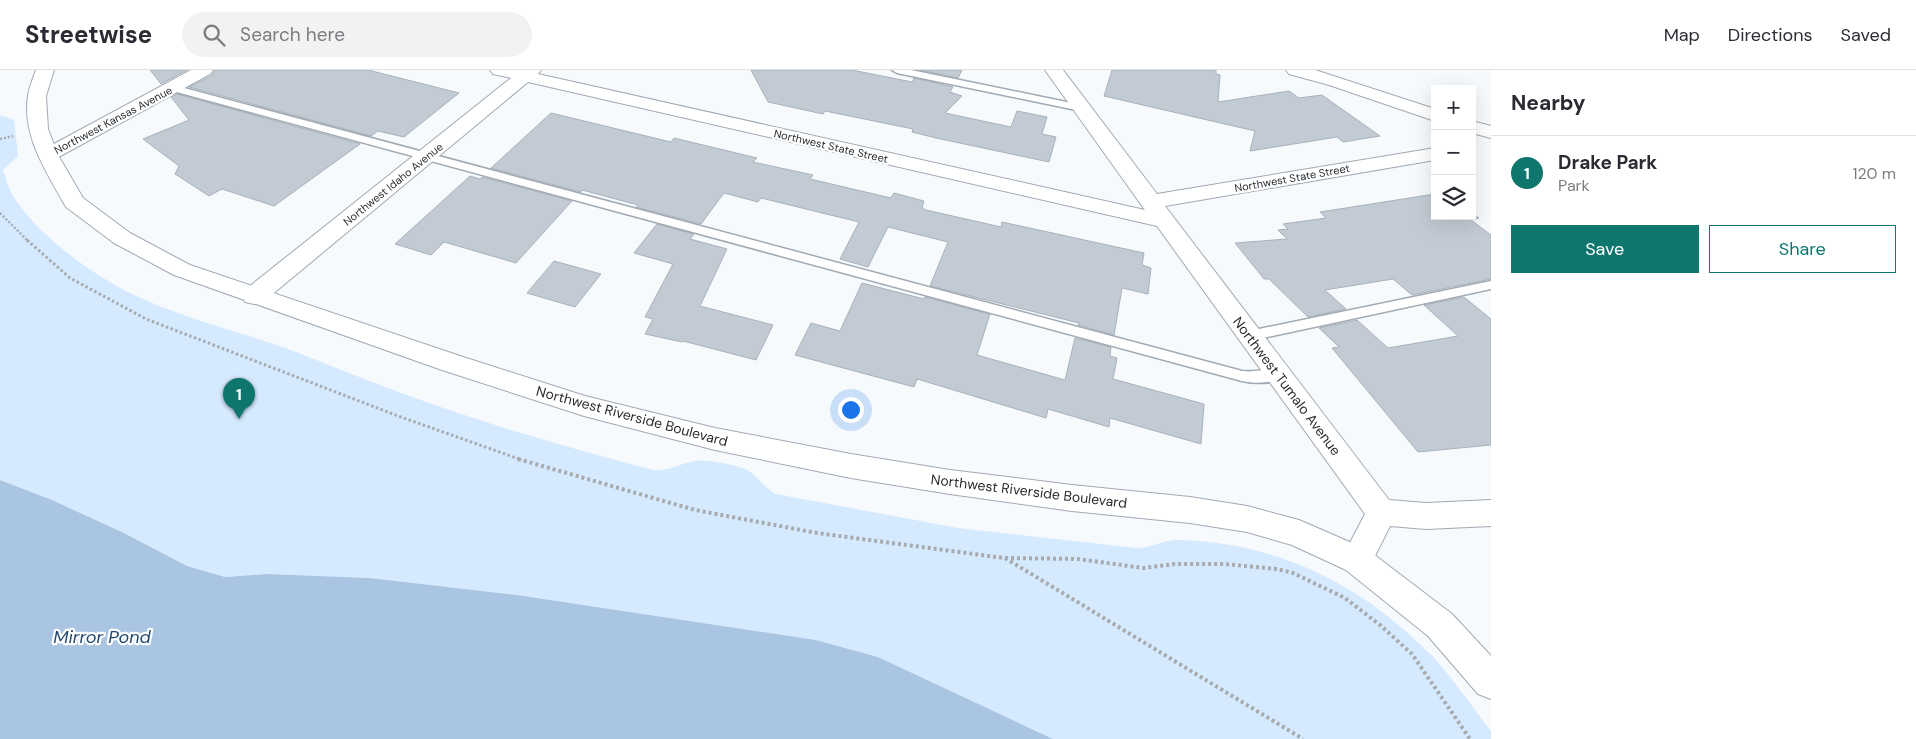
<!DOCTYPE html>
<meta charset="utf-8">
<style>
body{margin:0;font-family:"DM Sans",sans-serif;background:#f2f2f3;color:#2b2b33}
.controls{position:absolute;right:15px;top:15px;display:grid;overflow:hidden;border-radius:0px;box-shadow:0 5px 20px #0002}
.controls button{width:45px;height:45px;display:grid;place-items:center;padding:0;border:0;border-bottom:1px solid #e1e1e2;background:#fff;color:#2b2b33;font:25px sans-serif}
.you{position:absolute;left:850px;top:339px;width:18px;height:18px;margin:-12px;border:4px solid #fff;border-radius:50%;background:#1a73e8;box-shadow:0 0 0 8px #1a73e833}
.badge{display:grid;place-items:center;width:32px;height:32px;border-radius:50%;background:#0f766e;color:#fff;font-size:16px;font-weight:700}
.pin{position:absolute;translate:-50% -41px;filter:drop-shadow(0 1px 2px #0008)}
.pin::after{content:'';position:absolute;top:26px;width:18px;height:15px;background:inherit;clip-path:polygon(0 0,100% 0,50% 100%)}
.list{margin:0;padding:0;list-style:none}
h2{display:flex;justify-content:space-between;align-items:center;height:65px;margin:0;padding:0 20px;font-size:21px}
h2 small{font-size:16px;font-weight:400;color:#7c7c81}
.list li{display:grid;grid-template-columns:32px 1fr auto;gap:15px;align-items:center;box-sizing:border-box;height:75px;padding:0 20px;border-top:1px solid #e1e1e2}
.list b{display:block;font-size:19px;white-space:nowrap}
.list p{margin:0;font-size:16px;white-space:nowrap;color:#7c7c81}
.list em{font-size:16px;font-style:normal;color:#7c7c81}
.actions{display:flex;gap:10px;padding:15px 20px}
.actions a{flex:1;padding:11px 0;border:1px solid #0f766e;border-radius:0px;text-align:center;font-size:18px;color:#0f766e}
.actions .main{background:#0f766e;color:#fff}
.icon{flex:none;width:28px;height:28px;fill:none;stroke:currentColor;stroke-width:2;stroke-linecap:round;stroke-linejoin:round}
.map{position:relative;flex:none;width:1491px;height:669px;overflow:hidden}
header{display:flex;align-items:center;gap:30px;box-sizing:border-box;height:70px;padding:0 25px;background:#fff;border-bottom:1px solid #e1e1e2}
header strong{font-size:24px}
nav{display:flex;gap:28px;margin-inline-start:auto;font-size:18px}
.search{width:350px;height:45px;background:#f2f2f3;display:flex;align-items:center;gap:12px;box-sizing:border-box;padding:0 18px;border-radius:28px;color:#7c7c81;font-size:19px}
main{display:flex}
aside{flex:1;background:#fff}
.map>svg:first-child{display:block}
.green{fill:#d5e9ff}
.water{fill:#aac5e1}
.building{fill:#c2cbd4;stroke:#a8b1ba}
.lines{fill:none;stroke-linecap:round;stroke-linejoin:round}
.lane-casing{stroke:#a1a9b3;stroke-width:3}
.street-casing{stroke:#a1a9b3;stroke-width:2}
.secondary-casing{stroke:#a1a9b3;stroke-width:2}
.path-far2{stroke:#a7abae;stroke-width:2.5;stroke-dasharray:2 2;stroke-linecap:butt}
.path-far1{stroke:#a7abae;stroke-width:3;stroke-dasharray:2.5 2.5;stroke-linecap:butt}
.path{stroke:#a7abae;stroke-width:4;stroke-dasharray:3 3;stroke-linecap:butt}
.lane{fill:#fff;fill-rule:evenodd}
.street{fill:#fff;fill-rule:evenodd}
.secondary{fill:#fff;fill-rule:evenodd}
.labels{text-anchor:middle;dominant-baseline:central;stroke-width:4.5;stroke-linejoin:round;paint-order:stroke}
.far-street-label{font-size:11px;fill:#2a2e31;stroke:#fff}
.street-label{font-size:14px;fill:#2a2e31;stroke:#fff}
.near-water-label{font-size:18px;font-style:italic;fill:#214970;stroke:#fff}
</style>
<header>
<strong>Streetwise</strong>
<div class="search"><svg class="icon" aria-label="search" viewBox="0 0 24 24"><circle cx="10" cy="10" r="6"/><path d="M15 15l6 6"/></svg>Search here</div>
<nav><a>Map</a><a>Directions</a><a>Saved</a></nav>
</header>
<main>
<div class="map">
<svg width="1491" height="669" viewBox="0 0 1491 669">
<rect width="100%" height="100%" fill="#f6fafd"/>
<path class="green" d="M 0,45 L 14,50 L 18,86 L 3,100 C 6,107 7,115 11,122 C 32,161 91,204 130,223 C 181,248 238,261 291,280 C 330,295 368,311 407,325 C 488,355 570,378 653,400 C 672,401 678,394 695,391 C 705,389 739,395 749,401 C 757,406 764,417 776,424 L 958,458 L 1136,478 C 1153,478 1164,469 1180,470 C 1279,473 1363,515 1432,586 C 1454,609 1471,636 1491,661 L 1491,669 L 1053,669 L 878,587 L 816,570 L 517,525 L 370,508 L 268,504 L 225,507 L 187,496 L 124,463 L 52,430 L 0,410 Z"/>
<path class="water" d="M 0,410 L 52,430 L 124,463 L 187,496 L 225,507 L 268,504 L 370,508 L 517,525 L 816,570 L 878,587 L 1053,669 L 0,669 Z"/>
<path class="building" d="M 150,0 L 187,0 L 161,14 Z
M 215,0 L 368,0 L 459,23 L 404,67 L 378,61 L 371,66 L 189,17 L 211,6 Z
M 751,0 L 852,0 L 912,12 L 914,8 L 953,17 L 950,22 L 962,26 L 945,43 L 1011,57 L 1017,41 L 1047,47 L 1042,64 L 1056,67 L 1049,92 L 936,68 L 912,62 L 913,59 L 825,41 L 823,44 L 768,32 Z
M 920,0 L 962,0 L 958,8 Z
M 1112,0 L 1216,0 L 1216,4 L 1220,5 L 1218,32 L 1289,21 L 1299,28 L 1322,25 L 1380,66 L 1343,72 L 1337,67 L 1250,81 L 1255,61 L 1104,26 Z
M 177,24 L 360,74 L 274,136 L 222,119 L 209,126 L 175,104 L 179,96 L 143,69 L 189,50 L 171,27 Z
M 551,43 L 671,72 L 674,68 L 757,88 L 753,92 L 813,105 L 810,109 L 891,128 L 894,123 L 924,131 L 922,138 L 926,140 L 1001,157 L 1002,152 L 1144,183 L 1142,195 L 1151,198 L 1148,224 L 1122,218 L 1114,265 L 1078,255 L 1079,253 L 930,216 L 948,172 L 888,157 L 868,197 L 840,189 L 859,152 L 761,128 L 758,132 L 724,123 L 701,154 L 636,137 L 638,135 L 582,120 L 581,122 L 491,98 Z
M 470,106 L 480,109 L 482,107 L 572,131 L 516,193 L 444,172 L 431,185 L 395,174 Z
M 1435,124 L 1435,146 L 1472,146 L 1472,143 L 1479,148 L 1471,150 L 1491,165 L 1491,209 L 1412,225 L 1393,209 L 1325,220 L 1346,239 L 1308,247 L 1269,209 L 1264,209 L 1235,173 L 1287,169 L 1278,160 L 1288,159 L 1283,154 L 1326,148 L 1320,142 Z
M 657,154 L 694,164 L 690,169 L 727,179 L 700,236 L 773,255 L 756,290 L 683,271 L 682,272 L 645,264 L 653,249 L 645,247 L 673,194 L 634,183 Z
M 554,191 L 601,204 L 575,237 L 527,223 Z
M 862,213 L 924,229 L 925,227 L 990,244 L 977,285 L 1065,310 L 1075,268 L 1111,277 L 1110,286 L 1117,288 L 1113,309 L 1204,334 L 1201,374 L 1110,348 L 1109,357 L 1048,339 L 1046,348 L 917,309 L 914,317 L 795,285 L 811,253 L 840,261 Z
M 1464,227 L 1491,249 L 1491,375 L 1418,382 L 1332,278 L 1339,277 L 1319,258 L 1357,250 L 1388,278 L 1458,266 L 1424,235 Z"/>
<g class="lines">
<defs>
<path id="lane" d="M 892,0 L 911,0 L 1081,35 L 1086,38 L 1081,41 L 897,3 Z
M 173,15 L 1242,301 C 1256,303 1270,297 1283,301 L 1285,305 L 1283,309 C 1270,313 1255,314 1242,311 L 169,20 L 168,18 Z
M 1491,211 L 1491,219 L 1249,271 L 1244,269 L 1242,266 L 1244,263 L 1249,261 Z"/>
<path id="street" d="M 191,0 L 213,0 L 210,4 L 55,89 L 48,91 L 41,89 L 38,85 L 41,81 Z
M 490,0 L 541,0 L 538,4 L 1145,140 L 1045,0 L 1063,0 L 1157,124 L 1435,78 L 1435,90 L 1165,136 L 1389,430 L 1426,433 L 1491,430 L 1491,456 L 1426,459 L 1390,456 L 1368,500 L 1357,504 L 1346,500 L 1341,490 L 1365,444 L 1157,156 L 528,12 L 263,232 L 254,234 L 245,232 L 242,226 L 245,220 L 511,8 L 493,4 Z
M 1286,0 L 1315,0 L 1435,39 L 1435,51 L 1329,15 L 1289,4 Z
M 1472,51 L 1491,56 L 1491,68 L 1472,63 Z"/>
<path id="secondary" d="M 36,0 L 54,0 L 46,26 L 48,59 L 58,85 L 83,128 L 130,163 L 190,195 L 460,286 L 585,326 L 715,358 L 851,384 L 950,400 L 1072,415 L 1190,427 L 1247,436 L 1299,450 L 1368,480 L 1452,544 L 1491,586 L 1491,629 L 1478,624 L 1428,566 L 1346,500 L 1292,475 L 1247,462 L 1190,453 L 1072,441 L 950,424 L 851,408 L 715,380 L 584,346 L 442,300 L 174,205 L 114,173 L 66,137 L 63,132 C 45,99 22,65 28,26 C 29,18 33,8 36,0 Z"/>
</defs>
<use href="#lane" class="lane-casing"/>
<use href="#street" class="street-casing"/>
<use href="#secondary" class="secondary-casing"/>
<path class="path-far2" d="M 0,69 L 13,66
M 0,143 L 29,172"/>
<path class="path-far1" d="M 27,170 L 70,208 L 146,249 L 398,346 L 522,390"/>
<path class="path" d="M 518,389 L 695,440 L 817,463 L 1004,488 L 1078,489 L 1143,498 L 1175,494 L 1224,494 L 1277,499 L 1293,503 L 1345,528 L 1380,555 L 1412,584 L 1470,669
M 1005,488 L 1303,669"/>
<use href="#lane" class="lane"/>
<use href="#street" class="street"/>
<use href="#secondary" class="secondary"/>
</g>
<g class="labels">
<g class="far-street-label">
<text transform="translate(113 50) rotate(-28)">Northwest Kansas Avenue</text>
<text transform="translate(831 76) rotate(13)">Northwest State Street</text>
<text transform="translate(1292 108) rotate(-10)">Northwest State Street</text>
<text transform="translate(393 114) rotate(-39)">Northwest Idaho Avenue</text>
</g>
<g class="street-label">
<text transform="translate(1287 316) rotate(53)">Northwest Tumalo Avenue</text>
<text transform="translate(632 346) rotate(15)">Northwest Riverside Boulevard</text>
<text transform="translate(1029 421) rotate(7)">Northwest Riverside Boulevard</text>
</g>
<g class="near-water-label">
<text x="102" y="567">Mirror Pond</text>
</g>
</g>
</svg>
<div class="controls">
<button>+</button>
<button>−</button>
<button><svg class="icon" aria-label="layers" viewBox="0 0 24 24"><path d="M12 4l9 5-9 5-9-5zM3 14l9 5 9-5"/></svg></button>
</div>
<div class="you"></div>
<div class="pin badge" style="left:239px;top:349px">1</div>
</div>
<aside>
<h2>Nearby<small></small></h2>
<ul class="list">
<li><span class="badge">1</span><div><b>Drake Park</b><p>Park</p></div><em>120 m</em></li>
</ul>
<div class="actions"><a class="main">Save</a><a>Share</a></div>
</aside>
</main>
